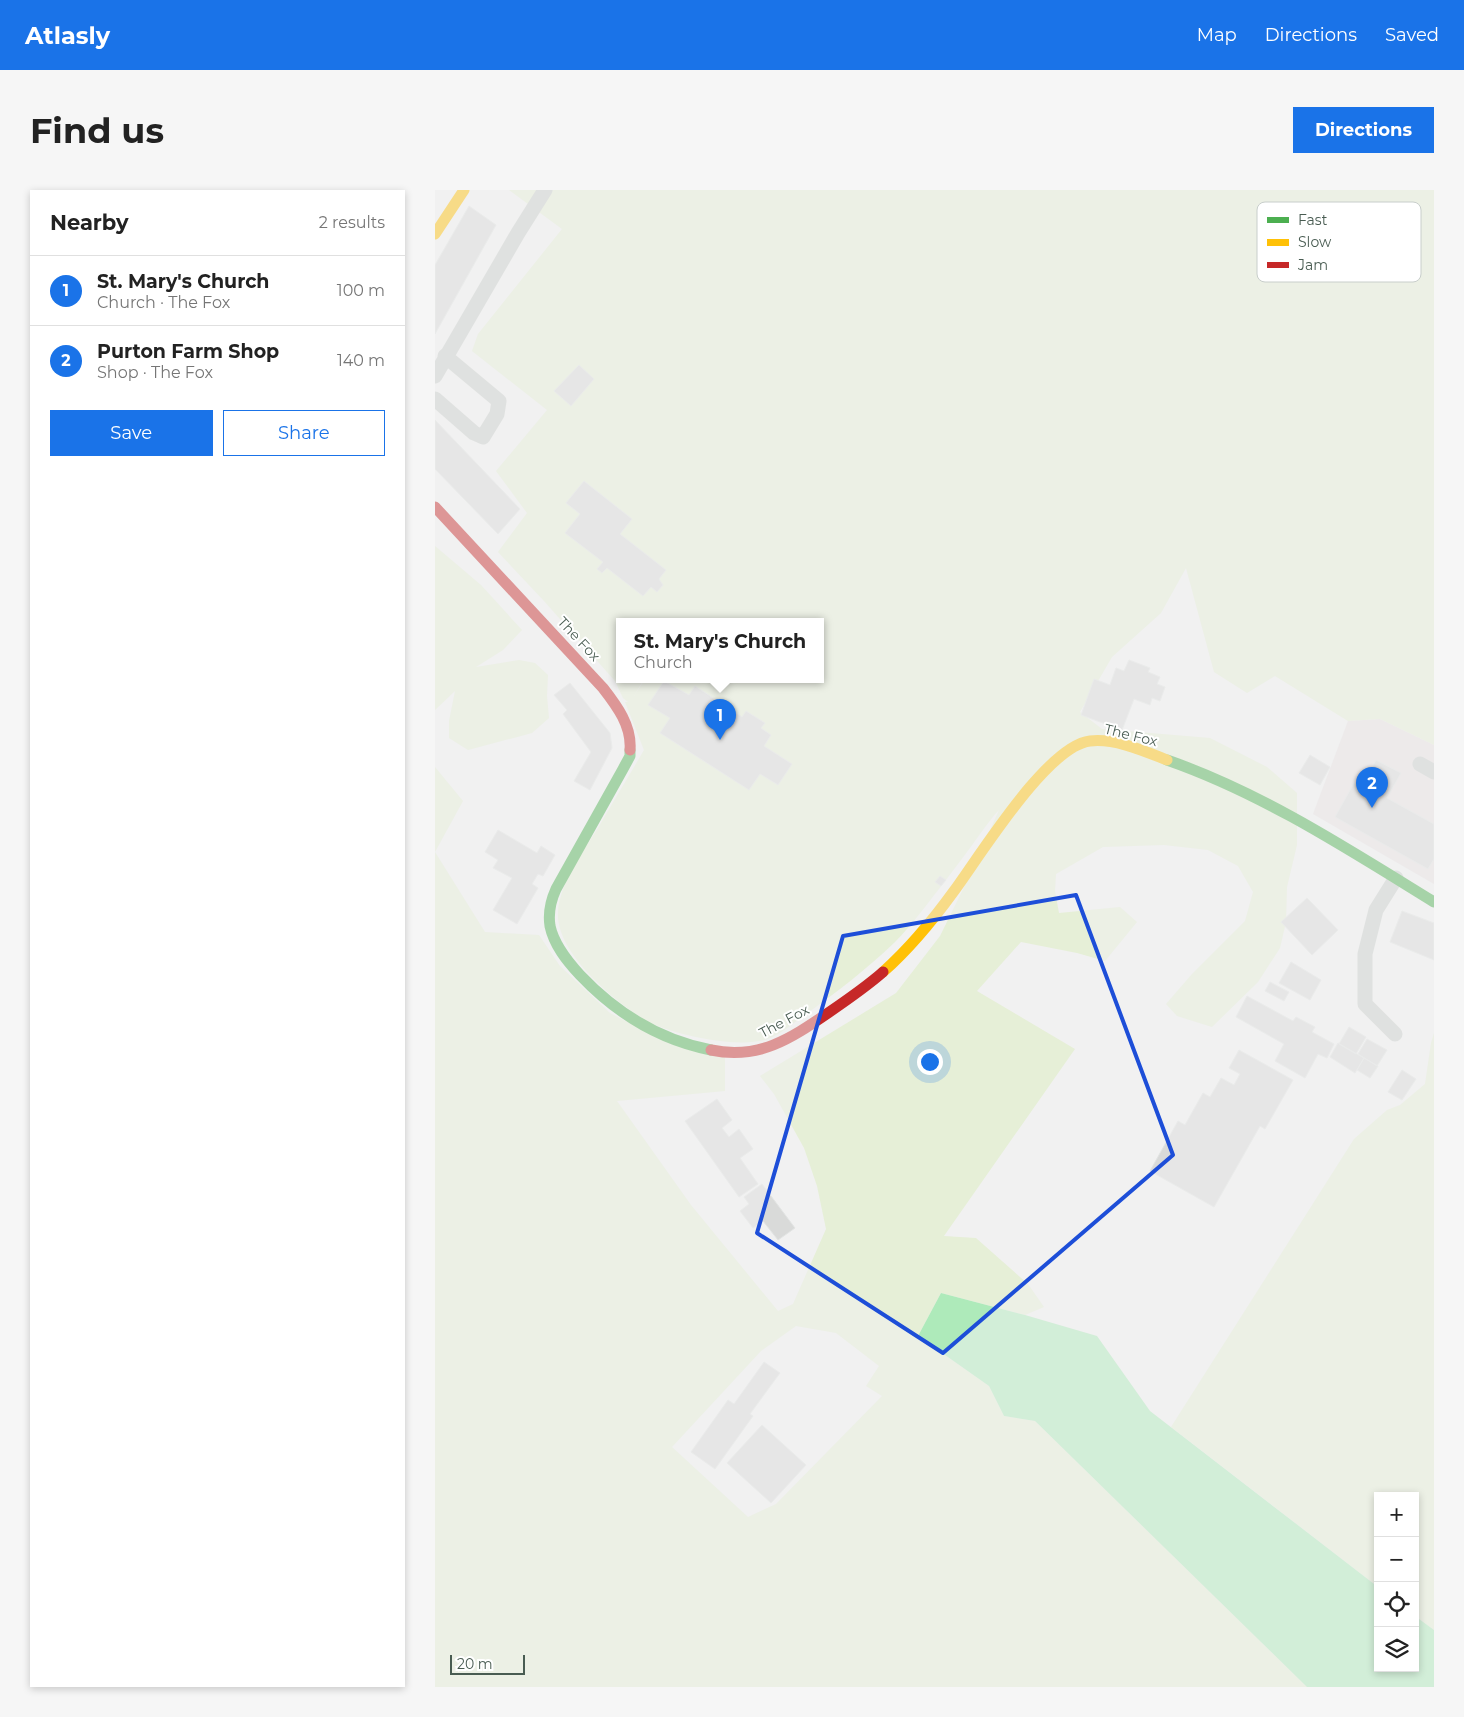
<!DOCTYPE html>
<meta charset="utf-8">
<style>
body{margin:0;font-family:Montserrat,sans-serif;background:#f6f6f6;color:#222}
.controls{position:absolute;right:15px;bottom:15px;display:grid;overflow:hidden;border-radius:0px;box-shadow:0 2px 8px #0003}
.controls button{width:45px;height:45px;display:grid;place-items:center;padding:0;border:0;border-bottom:1px solid #e0e0e0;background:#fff;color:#222;font:25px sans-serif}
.scale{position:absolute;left:15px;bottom:12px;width:75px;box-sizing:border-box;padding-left:5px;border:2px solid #495c52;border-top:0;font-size:14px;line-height:18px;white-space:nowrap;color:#495c52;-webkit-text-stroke:4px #fff;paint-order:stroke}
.you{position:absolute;left:494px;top:871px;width:18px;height:18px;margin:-12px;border:4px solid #fff;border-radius:50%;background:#1a73e8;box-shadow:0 0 0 8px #1a73e833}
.badge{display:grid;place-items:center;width:32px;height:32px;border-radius:50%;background:#1a73e8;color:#fff;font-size:16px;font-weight:700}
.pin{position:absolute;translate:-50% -41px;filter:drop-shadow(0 1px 2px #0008)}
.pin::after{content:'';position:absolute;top:26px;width:18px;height:15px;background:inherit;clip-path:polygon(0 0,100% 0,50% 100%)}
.popup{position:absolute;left:181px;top:428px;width:208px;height:65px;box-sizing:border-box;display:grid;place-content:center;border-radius:0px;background:#fff;filter:drop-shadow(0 1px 4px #0005);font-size:16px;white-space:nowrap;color:#767676}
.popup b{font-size:19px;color:#222}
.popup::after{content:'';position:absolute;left:50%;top:100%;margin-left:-10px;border:10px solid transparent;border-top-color:#fff}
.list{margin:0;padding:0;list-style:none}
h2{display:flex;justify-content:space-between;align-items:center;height:65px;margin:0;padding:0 20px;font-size:21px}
h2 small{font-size:16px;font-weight:400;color:#767676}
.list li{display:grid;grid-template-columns:32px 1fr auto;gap:15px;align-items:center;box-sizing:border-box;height:70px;padding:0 20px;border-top:1px solid #e0e0e0}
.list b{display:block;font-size:19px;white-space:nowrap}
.list p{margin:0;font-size:16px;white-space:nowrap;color:#767676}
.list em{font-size:16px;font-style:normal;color:#767676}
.actions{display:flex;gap:10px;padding:15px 20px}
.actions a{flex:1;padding:11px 0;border:1px solid #1a73e8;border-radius:0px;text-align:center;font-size:18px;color:#1a73e8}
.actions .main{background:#1a73e8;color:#fff}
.icon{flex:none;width:28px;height:28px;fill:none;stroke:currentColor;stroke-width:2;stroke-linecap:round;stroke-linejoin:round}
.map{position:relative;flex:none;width:999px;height:1497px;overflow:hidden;border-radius:0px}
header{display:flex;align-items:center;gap:30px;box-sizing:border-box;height:70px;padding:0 25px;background:#1a73e8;color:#fff}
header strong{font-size:24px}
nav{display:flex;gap:28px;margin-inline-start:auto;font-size:18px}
.intro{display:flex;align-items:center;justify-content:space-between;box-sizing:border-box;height:120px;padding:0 30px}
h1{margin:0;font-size:35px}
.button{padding:12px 22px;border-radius:0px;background:#1a73e8;color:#fff;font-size:18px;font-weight:700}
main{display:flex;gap:30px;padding:0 30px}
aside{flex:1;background:#fff;border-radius:0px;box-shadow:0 2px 8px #0003}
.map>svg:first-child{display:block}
.commercial{fill:#e8e2e3}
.green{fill:#e6efd7;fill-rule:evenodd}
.water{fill:#aeeaba}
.building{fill:#d9dad9;stroke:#e2e4e3}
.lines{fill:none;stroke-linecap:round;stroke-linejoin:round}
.lane{stroke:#cbcfcc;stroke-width:15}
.fast{stroke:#4caf50;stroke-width:11}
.slow{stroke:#ffc107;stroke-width:11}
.jam{stroke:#c62828;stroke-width:11}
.marked{fill:none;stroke:#1d4ed8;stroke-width:4;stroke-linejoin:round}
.labels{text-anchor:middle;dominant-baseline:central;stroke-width:4;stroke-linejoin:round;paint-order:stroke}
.street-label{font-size:14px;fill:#495c52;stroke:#fff}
.key{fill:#fff;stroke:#c8cecb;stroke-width:1}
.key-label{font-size:14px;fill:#495c52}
</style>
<header>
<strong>Atlasly</strong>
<nav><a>Map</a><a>Directions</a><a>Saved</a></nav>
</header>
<div class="intro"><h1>Find us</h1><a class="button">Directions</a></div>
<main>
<aside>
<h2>Nearby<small>2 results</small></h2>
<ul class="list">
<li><span class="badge">1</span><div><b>St. Mary's Church</b><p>Church · The Fox</p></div><em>100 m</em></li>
<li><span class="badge">2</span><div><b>Purton Farm Shop</b><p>Shop · The Fox</p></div><em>140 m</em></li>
</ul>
<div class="actions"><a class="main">Save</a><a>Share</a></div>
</aside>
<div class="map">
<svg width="999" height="1497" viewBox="0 0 999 1497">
<rect width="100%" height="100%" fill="#f1f1f1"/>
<path class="commercial" d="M 945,529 L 999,555 L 999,694 L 878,624 L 913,531 Z"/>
<path class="green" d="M 74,0 L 999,0 L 999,555 L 945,529 L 913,531 L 840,486 L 812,503 L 779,482 L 751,378 L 726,423 L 677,467 L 645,522 L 667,539 L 775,548 L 832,577 L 862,603 L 862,655 L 852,697 L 851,732 L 845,758 L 823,792 L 777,837 L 742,826 L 731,814 L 757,784 L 810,731 L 818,702 L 803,676 L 773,660 L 729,655 L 668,657 L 621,684 L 620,701 L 624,723 L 685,717 L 702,732 L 670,771 L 642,763 L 586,752 L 542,801 L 640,859 L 509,1046 L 541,1048 L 593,1094 L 609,1117 L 590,1125 L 506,1103 L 483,1146 L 554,1196 L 569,1226 L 600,1231 L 872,1497 L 0,1497 L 0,577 L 28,611 L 0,662 L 50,742 L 104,745 L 125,776 L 175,823 L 231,852 L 290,867 L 290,901 L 182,911 L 256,1015 L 343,1121 L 358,1114 L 391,1039 L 382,996 L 369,958 L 339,904 L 325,886 L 461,803 L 505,746 L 537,681 L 564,620 C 557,627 551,636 545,644 C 533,661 520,678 507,695 C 492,714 477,735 460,752 C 432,779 402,802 371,824 C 360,832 347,843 335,848 C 307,860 238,845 212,831 C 180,812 121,763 123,723 C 124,694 148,662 163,638 C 178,612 194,586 209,560 L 190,512 L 193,512 L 188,508 L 180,491 L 109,411 L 63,362 L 92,323 L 61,281 L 112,220 L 37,161 L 43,144 L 127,39 ZM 185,431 L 385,431 L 385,489 L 210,489 L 199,506 L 209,489 L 185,489 ZM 361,1136 L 401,1143 L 444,1176 L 431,1196 L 447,1206 L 341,1314 L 313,1327 L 237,1257 L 326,1161 Z
M 0,356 L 46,395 L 87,440 L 68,460 L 41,477 L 84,470 L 100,473 L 113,485 L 112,506 L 114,528 L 97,543 L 33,560 L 14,548 L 14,531 L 20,501 L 0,520 Z
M 999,843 L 999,1440 L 980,1426 L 980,1306 L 943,1306 L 943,1397 L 736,1237 L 919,949 L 952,920 L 965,915 L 990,894 L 996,853 Z"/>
<path class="water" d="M 506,1103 L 590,1125 L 662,1146 L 715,1221 L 943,1397 L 943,1478 L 980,1478 L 980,1426 L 999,1440 L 999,1497 L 872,1497 L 600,1231 L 569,1226 L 554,1196 L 483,1146 Z"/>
<path class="building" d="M 34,16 L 61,35 L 0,144 L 0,75 Z
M 144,175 L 159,189 L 136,216 L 119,201 Z
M 0,230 L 85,319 L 63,344 L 0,279 Z
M 149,291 L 197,329 L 185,344 L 231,380 L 224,389 L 228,395 L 222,402 L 216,397 L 208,406 L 172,378 L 167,383 L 162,379 L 168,372 L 130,343 L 145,324 L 131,313 Z
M 694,470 L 715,478 L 713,482 L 725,487 L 722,494 L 730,497 L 725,511 L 717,508 L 715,515 L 699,509 L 687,540 L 646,525 L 659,489 L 675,495 L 681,478 L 689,481 Z
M 229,491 L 254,505 L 260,496 L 307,527 L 311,521 L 330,533 L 326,538 L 336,545 L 329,556 L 357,574 L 343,595 L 325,584 L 314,600 L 225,543 L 235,528 L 213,515 Z
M 135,493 L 175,543 L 177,558 L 155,600 L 139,591 L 156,562 L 128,524 L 132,520 L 119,505 Z
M 875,565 L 895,577 L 885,595 L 864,583 Z
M 941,570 L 966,583 L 952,608 L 999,634 L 999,669 L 993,679 L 900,627 L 919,593 L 926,597 Z
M 63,640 L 102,663 L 106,656 L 120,665 L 108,686 L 103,684 L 97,694 L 103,698 L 82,734 L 58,720 L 77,688 L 58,678 L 63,670 L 50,662 Z
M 505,686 L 511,690 L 506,696 L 500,692 Z
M 872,708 L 903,740 L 877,765 L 846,732 Z
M 967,721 L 999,733 L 999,770 L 955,752 Z
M 856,772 L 886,790 L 875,810 L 844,793 Z
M 835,792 L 854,802 L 849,811 L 830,801 Z
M 812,806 L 858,831 L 861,827 L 880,837 L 877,842 L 899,854 L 892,868 L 883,864 L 870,888 L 840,871 L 849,854 L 801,827 Z
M 914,837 L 931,847 L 921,864 L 904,854 Z
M 932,849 L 952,860 L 942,876 L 923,864 Z
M 903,853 L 929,868 L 920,883 L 895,867 Z
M 804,860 L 858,890 L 830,939 L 825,936 L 779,1017 L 715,981 L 743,931 L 750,935 L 768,903 L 775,907 L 786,888 L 799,895 L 805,884 L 794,878 Z
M 929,868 L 943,876 L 935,888 L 922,880 Z
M 967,880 L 981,889 L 967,910 L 953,902 Z
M 282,909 L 297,930 L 287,938 L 294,947 L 304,939 L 318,959 L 305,968 L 323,994 L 304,1007 L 250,931 Z
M 327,994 L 360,1038 L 343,1050 L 328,1031 L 318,1038 L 305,1021 L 314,1014 L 309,1007 Z
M 329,1172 L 345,1183 L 315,1224 L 318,1226 L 280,1279 L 256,1262 L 293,1210 L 299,1214 Z
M 327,1235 L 371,1275 L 336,1313 L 292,1273 Z"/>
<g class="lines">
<path class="lane" d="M 0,186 L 83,43 L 110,0
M 0,209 L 39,243 L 48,247 L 62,224 L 64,211 L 10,166
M 985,574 L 999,582
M 960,844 L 930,814 L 930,764 L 941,720 L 961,688"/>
<path class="fast" d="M 195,560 L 195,566 L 188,579 L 121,699 C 116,710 113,723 115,736 C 119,755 132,771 145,785 C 181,823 225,850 276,860
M 732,570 C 827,603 913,659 999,712"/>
<path class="slow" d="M 0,44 L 29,0
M 448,782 C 475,758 498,730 519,701 C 545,666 612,556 655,551 C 680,548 709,561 732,570"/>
<path class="jam" d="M 0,317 L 168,498 C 182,516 197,536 195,560
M 276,860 C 324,870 355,849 393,823 C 412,810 431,797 448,782"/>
</g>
<path d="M0 0H999V1497H0ZM 641,705 L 738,965 L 508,1163 L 322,1043 L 408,746 Z" fill="#f1f1f1" fill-opacity=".55" fill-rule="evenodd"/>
<path class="marked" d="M 641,705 L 738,965 L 508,1163 L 322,1043 L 408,746 Z"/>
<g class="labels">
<g class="street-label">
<text transform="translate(144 449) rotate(47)">The Fox</text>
<text transform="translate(696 545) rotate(14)">The Fox</text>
<text transform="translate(349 831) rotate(-28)">The Fox</text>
</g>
</g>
<rect x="822" y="12" width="164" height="80" rx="8" class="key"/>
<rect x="832" y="27" width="22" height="6" fill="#4caf50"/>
<rect x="832" y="49" width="22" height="7" fill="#ffc107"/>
<rect x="832" y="72" width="22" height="6" fill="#c62828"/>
<g class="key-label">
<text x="863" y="35">Fast</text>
<text x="863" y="57">Slow</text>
<text x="863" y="80">Jam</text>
</g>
</svg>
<div class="controls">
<button>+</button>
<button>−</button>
<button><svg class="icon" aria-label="locate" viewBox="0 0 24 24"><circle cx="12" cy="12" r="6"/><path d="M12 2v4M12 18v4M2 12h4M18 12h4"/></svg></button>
<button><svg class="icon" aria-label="layers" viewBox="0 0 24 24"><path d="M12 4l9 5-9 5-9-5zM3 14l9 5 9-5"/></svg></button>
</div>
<div class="scale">20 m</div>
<div class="you"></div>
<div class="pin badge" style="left:285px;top:550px">1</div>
<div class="popup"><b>St. Mary's Church</b>Church</div>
<div class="pin badge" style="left:937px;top:618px">2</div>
</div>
</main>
